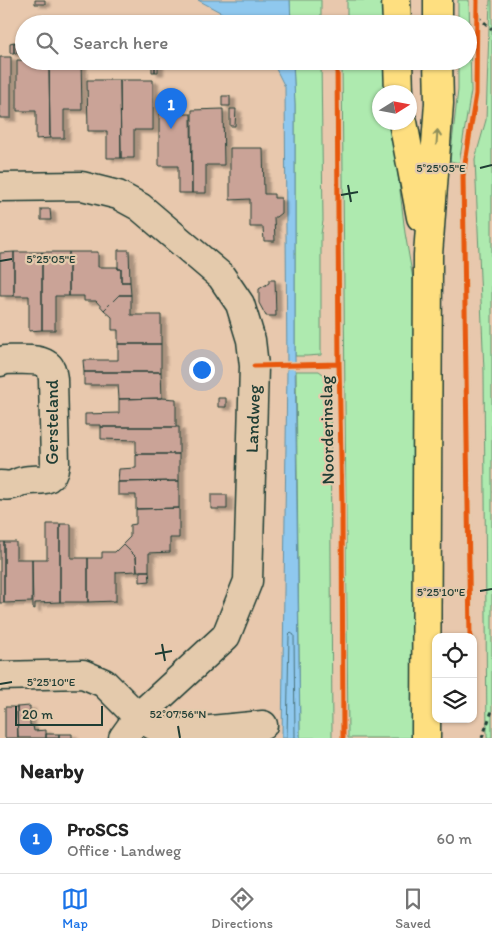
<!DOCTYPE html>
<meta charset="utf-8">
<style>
body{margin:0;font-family:Itim,sans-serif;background:#f6f6f6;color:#222}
.controls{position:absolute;right:15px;bottom:15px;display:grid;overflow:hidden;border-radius:10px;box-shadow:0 1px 4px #0004}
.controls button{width:45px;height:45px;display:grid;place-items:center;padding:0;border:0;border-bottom:1px solid #e0e0e0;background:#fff;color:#222;font:25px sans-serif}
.compass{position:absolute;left:372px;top:85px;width:45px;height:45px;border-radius:50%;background:#fff;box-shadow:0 1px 4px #0004;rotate:79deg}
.scale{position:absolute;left:15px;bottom:12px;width:88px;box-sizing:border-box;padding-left:5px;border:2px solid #1f3d34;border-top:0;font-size:14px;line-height:18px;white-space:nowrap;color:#1f3d34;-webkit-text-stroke:4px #e4caac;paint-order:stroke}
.you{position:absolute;left:201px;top:369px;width:18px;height:18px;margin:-12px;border:4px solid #fff;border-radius:50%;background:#1a73e8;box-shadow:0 0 0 8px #1a73e833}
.badge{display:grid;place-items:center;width:32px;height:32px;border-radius:50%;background:#1a73e8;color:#fff;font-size:16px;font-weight:700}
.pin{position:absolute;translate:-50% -41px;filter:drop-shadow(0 1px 2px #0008)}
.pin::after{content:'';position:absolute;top:26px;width:18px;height:15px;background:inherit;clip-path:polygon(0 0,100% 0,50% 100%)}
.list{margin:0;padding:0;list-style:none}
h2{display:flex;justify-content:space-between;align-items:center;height:65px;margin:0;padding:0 20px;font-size:21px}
h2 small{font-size:16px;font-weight:400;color:#767676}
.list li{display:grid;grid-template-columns:32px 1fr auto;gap:15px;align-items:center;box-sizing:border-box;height:70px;padding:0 20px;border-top:1px solid #e0e0e0}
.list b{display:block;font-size:19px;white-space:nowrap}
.list p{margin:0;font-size:16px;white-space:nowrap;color:#767676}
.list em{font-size:16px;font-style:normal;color:#767676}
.icon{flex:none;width:28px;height:28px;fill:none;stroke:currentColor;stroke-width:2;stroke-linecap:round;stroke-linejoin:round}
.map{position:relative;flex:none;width:492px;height:738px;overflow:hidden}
.search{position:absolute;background:#fff;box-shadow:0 1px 4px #0004;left:15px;right:15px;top:15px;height:55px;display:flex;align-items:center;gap:12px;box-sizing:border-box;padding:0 18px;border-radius:28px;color:#767676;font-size:19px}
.sheet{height:135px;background:#fff}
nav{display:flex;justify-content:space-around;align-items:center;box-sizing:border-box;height:70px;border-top:1px solid #e0e0e0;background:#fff;font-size:14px;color:#767676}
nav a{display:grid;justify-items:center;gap:2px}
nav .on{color:#1a73e8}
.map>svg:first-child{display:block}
.green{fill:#aeeaaf;stroke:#669472}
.water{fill:#8fc8ee;stroke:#6290a4}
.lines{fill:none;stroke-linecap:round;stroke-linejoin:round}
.shore{stroke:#4c757e;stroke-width:1}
.building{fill:#caa397;stroke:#1f3d34;filter:url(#shadow)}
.minor-casing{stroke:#1f3d34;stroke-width:31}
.major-casing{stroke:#1f3d34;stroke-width:31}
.path{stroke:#1f3d34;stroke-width:3;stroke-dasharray:4 4;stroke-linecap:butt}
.minor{stroke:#e4caac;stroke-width:28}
.major{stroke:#fedf80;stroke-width:28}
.cycleway-casing{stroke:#e4caac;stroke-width:8}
.cycleway{stroke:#e8590c;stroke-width:5}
.oneway{stroke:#8e8e5a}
.ticks{fill:none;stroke:#1f3d34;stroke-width:2}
.labels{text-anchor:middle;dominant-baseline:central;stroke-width:4.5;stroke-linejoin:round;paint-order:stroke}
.street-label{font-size:18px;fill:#1f3d34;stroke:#e4caac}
.ticks-label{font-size:12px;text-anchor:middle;fill:#1f3d34;stroke:#e4caac;stroke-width:4.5;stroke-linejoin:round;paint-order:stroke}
</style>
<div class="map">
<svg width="492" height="738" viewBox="0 0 492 738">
<defs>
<filter id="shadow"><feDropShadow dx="5.5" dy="3" stdDeviation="1" flood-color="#0004"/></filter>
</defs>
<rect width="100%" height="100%" fill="#e8c8ad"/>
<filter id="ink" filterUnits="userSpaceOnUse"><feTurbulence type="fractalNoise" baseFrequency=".02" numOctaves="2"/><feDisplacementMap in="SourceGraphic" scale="10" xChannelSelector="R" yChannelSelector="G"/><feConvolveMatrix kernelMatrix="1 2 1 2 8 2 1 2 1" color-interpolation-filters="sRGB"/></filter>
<g filter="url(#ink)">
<path class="green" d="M 290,0 L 321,0 L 321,24 L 291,24 Z
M 347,0 L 383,0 L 388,24 L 347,24 Z
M 458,0 L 469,0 L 471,91 L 459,163 L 450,161 L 458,90 L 458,61 L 468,61 L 468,24 L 458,24 Z
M 490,0 L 492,0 L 492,737 L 491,738 L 487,738 L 484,371 L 475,159 L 486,120 Z
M 293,61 L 321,61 L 323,221 L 321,234 L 321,355 L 307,356 L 295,356 L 295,105 Z
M 342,61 L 389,61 L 391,92 L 380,92 L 380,122 L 392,123 L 405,233 L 413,279 L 416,738 L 348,738 Z
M 296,371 L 319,371 L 330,379 L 332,738 L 300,738 Z"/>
<path class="water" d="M 198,0 L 290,0 L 291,24 L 236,24 L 231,18 Z
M 272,61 L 293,61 L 295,105 L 295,356 L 300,738 L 282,738 L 287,371 L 285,87 Z"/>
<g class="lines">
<path class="shore" d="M 287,738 L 289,635 L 291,633 L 294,635 L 295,738"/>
</g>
<path class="building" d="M 35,0 L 45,0 L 45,4 L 35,4 Z
M 14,42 L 17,43 L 17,53 L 14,53 Z
M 14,42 L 14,53 L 10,53 L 10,43 Z
M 0,57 L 11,57 L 11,118 L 0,118 Z
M 17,60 L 49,61 L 50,138 L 36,139 L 36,111 L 17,111 Z
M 49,61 L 81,61 L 82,110 L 64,110 L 64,138 L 50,138 Z
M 152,61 L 155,61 L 155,72 L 152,72 Z
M 155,61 L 158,62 L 158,72 L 155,72 Z
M 87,80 L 120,80 L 121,158 L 107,158 L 107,131 L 88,131 Z
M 120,80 L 153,80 L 153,130 L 134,130 L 134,158 L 121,158 Z
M 222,96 L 230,96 L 230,106 L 222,106 Z
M 223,109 L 224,165 L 206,165 L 206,193 L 192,193 L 192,110 Z
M 230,109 L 236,109 L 235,126 L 230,126 Z
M 159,114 L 191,114 L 192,193 L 178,193 L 178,166 L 159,166 Z
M 230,148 L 263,148 L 264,194 L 274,194 L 274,198 L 281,198 L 281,213 L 276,217 L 274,217 L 275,241 L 264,241 L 263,227 L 250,227 L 250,199 L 230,200 Z
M 41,209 L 50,209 L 51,220 L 41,220 Z
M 118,250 L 129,250 L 130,282 L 121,282 L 121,269 L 118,269 Z
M 14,252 L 14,296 L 0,296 L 0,253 Z
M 14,252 L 42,252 L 42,330 L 29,331 L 29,296 L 14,296 Z
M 42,252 L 69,252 L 69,296 L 55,296 L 55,330 L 42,330 Z
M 69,252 L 98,252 L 98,267 L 118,267 L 118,269 L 121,269 L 121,282 L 130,282 L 131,295 L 119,295 L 104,310 L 96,301 L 84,301 L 84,296 L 69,296 Z
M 269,280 L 275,280 L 276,316 L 266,316 L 259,303 L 259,289 L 269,283 Z
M 119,295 L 131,295 L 131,315 L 161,315 L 161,344 L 118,344 L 118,330 L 112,330 L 112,317 L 104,310 Z
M 118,344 L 161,344 L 161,372 L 84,372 L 83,360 L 118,360 Z
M 84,372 L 161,372 L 162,398 L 119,399 L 118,385 L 84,385 Z
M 162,398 L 176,399 L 176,427 L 101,427 L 101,425 L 85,425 L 85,414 L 119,413 L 119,399 Z
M 218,398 L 226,398 L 226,407 L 218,407 Z
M 101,427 L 179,427 L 179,454 L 136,454 L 136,440 L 101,439 Z
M 136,454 L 179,454 L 179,481 L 118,482 L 119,469 L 136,468 Z
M 179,481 L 179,508 L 136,509 L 136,495 L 118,495 L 118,482 Z
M 211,495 L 227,495 L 227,509 L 211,509 Z
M 179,508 L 179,538 L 170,538 L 170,552 L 149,553 L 149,571 L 137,571 L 136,557 L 123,544 L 130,537 L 130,525 L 136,524 L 136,509 Z
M 47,524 L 60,524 L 60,602 L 35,603 L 35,609 L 33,608 L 32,559 L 47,559 Z
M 60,524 L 71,524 L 71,558 L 88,558 L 88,602 L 60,602 Z
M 0,542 L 4,542 L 4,603 L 0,603 Z
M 4,542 L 16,542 L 16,559 L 32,559 L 32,602 L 4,603 Z
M 123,544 L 136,557 L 137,571 L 116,572 L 116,601 L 88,602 L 88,558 L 102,558 L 102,552 L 115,552 Z
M 140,571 L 149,571 L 150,581 L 140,582 Z
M 30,706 L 30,725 L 33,726 L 34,731 L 46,730 L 46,738 L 18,738 L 17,707 Z
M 5,707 L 17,707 L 18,738 L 5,738 Z
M 46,734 L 59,734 L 59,738 L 46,738 Z
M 59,734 L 72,734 L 72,738 L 59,738 Z"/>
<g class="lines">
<defs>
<path id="minor" d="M 0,187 L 82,186 L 118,195 L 140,207 L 221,276 L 240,304 L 251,340 L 254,366 L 248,581 L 226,636 L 138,717 L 123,738
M 0,362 L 5,360 C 15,360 38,358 46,364 C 52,367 52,373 53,379 L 55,464 C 52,486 38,477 24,481 C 20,481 16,484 12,485 C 8,486 4,485 0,485
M 0,676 L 83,674 L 104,683 L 138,717 L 169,734 L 263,725"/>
<path id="major" d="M 396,0 L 397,24
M 438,0 L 438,24
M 398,61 L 399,92
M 403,122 L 421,217
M 426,738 L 428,255 L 439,103 L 438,61"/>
</defs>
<use href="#minor" class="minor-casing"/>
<use href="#major" class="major-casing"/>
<path class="path" d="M 478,17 L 492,29
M 482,738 L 492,711"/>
<use href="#minor" class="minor"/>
<use href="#major" class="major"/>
<defs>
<path id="cycleway" d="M 337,61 L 339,364 L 342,505 L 343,738
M 254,366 L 339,364
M 470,637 L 463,176 L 476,94 L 477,0"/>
</defs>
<use href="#cycleway" class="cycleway-casing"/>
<use href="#cycleway" class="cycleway"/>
</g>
<defs><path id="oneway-shaft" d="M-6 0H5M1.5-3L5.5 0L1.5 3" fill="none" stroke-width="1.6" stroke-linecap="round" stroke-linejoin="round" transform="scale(1.25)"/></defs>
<use class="oneway" href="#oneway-shaft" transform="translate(437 137) rotate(-86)"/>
</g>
<path class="ticks" d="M 480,168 L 492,165M 348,185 L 351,202M 341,195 L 358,192M 0,261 L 12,259M 480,591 L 492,589M 162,644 L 165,661M 155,654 L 172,651M 0,684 L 12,682M 178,726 L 180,738"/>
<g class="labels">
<g class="street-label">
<text transform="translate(253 419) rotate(-88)">Landweg</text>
<text transform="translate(52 422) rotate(-90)">Gersteland</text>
<text transform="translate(327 430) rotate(-91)">Noorderinslag</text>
</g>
</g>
<g class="ticks-label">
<text x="441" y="172">5°25'05"E</text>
<text x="51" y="263">5°25'05"E</text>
<text x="441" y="596">5°25'10"E</text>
<text x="51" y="686">5°25'10"E</text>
<text x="178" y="718">52°07'56"N</text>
</g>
</svg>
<div class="controls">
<button><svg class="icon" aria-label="locate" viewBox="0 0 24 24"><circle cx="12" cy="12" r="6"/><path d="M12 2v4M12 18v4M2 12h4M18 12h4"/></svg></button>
<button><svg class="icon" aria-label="layers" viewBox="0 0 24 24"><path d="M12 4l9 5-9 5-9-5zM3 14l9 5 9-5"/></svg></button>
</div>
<svg class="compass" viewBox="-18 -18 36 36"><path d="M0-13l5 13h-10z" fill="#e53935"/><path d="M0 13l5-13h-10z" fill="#767676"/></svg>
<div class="scale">20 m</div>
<div class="you"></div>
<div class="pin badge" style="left:171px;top:129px">1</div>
<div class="search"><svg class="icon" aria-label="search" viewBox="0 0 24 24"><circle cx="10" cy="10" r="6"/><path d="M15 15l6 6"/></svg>Search here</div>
</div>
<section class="sheet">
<h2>Nearby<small></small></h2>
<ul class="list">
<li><span class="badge">1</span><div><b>ProSCS</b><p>Office · Landweg</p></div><em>60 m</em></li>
</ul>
</section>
<nav>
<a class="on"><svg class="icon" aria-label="map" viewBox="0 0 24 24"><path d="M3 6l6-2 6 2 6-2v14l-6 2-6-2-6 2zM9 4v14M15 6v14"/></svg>Map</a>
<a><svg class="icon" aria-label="directions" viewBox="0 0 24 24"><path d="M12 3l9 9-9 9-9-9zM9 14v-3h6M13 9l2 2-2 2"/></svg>Directions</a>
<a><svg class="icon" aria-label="saved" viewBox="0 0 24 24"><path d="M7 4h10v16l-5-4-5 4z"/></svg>Saved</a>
</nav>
